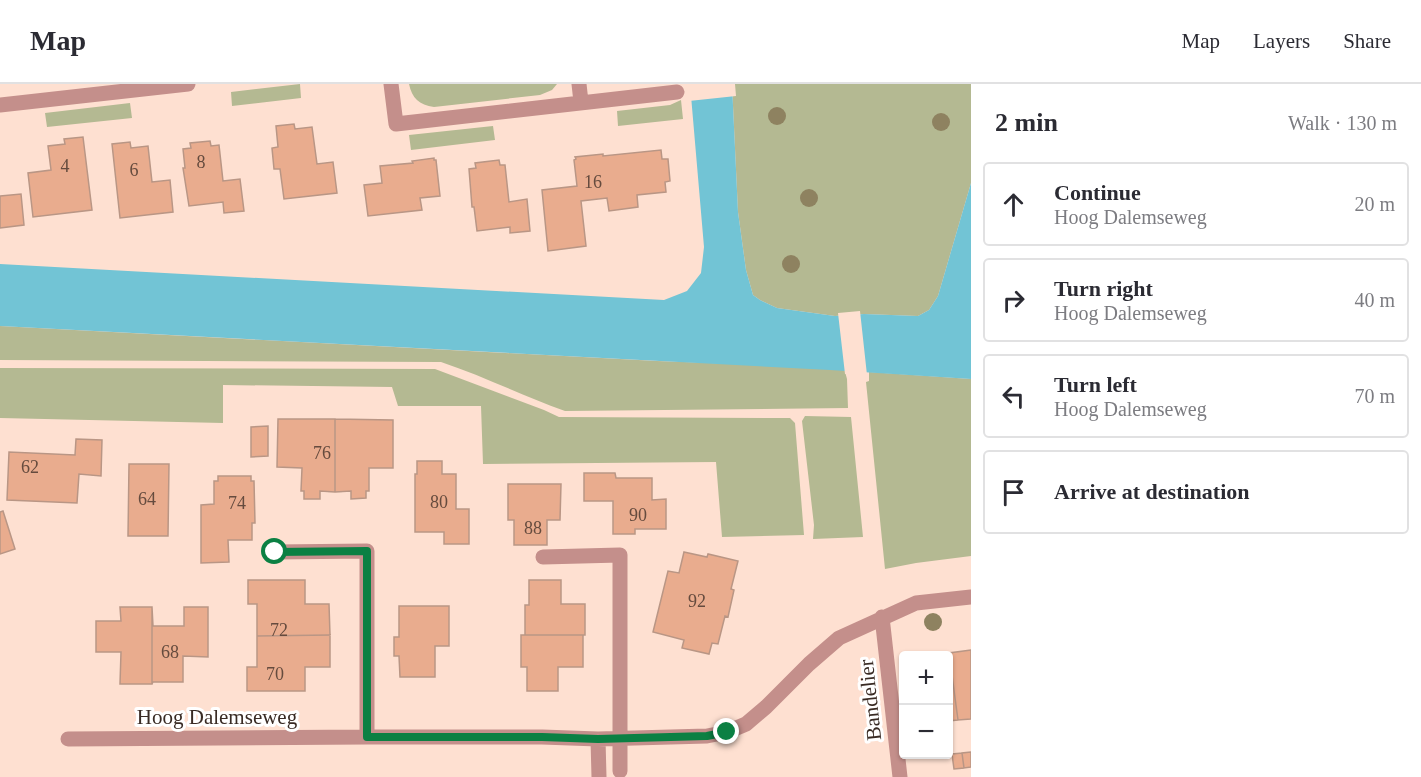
<!DOCTYPE html>
<meta charset="utf-8">
<style>
body{margin:0;font-family:Georgia,serif;background:#f2f2f3;color:#2b2b33}
.controls{position:absolute;right:18px;bottom:18px;display:grid;overflow:hidden;border-radius:6px;box-shadow:0 2px 4px #0004}
.controls button{width:54px;height:54px;display:grid;place-items:center;padding:0;border:0;border-bottom:2px solid #e1e1e2;background:#fff;color:#2b2b33;font:30px sans-serif}
.stop{position:absolute;width:18px;height:18px;margin:-14px;border:4px solid #0b8043;border-radius:50%;background:#fff}
.stop.end{background:#0b8043;border-color:#fff;box-shadow:0 2px 6px #0008}
.list{margin:0;padding:0;list-style:none}
h2{display:flex;justify-content:space-between;align-items:center;height:78px;margin:0;padding:0 24px;font-size:26px}
h2 small{font-size:20px;font-weight:400;color:#7c7c81}
.list li{display:grid;grid-template-columns:39px 1fr auto;gap:18px;align-items:center;box-sizing:border-box;height:84px;margin:0 12px 12px;padding:0 12px;border:2px solid #e1e1e2;border-radius:6px}
.list b{display:block;font-size:22px;white-space:nowrap}
.list p{margin:0;font-size:20px;white-space:nowrap;color:#7c7c81}
.list em{font-size:20px;font-style:normal;color:#7c7c81}
.icon{flex:none;width:33px;height:33px;fill:none;stroke:currentColor;stroke-width:2;stroke-linecap:round;stroke-linejoin:round}
.map{position:relative;flex:none;width:971px;height:693px;overflow:hidden}
header{display:flex;align-items:center;gap:36px;box-sizing:border-box;height:84px;padding:0 30px;background:#fff;border-bottom:2px solid #e1e1e2}
header strong{font-size:28px}
nav{display:flex;gap:33px;margin-inline-start:auto;font-size:21px}
main{display:flex}
aside{flex:1;background:#fff}
.map>svg:first-child{display:block}
.green{fill:#b4b992}
.water{fill:#72c4d5}
.pier{fill:#fee0d1}
.building{fill:#e9ac8e;stroke:#b99685;stroke-width:1.5}
.lines{fill:none;stroke-linecap:round;stroke-linejoin:round}
.minor{stroke:#c48f8b;stroke-width:15}
.tree{fill:#8e8260}
.route{stroke:#0b8043;stroke-width:8}
.labels{text-anchor:middle;dominant-baseline:central;stroke-width:6;stroke-linejoin:round;paint-order:stroke}
.number-label{font-size:18px;fill:#654b3e}
.street-label{font-size:21px;fill:#392b24;stroke:#fff}
</style>
<header>
<strong>Map</strong>
<nav><a>Map</a><a>Layers</a><a>Share</a></nav>
</header>
<main>
<div class="map">
<svg width="971" height="693" viewBox="0 0 971 693">
<rect width="100%" height="100%" fill="#fee0d1"/>
<path class="green" d="M 300,0 L 301,14 L 232,22 L 231,8 Z
M 409,0 L 557,0 L 552,6 L 540,11 L 434,23 C 419,21 412,14 409,0 Z
M 732,0 L 971,0 L 971,99 L 938,212 L 929,226 L 918,232 L 864,230 L 835,232 L 777,224 L 760,216 L 753,211 L 746,186 L 738,128 Z
M 681,16 L 683,35 L 618,42 L 617,27 L 670,21 Z
M 130,19 L 132,34 L 47,43 L 45,29 Z
M 493,42 L 495,56 L 411,66 L 409,51 Z
M 0,242 L 657,277 L 844,284 L 847,295 L 848,324 L 565,327 C 523,312 483,292 441,278 L 0,276 Z
M 0,284 L 435,285 L 544,326 L 559,333 L 790,334 L 795,339 L 804,451 L 722,453 L 716,378 L 483,380 L 481,322 L 398,322 L 392,303 L 223,301 L 223,339 L 0,334 Z
M 869,288 L 971,295 L 971,472 L 916,479 L 885,485 L 866,298 L 869,297 Z
M 805,332 L 851,333 L 863,453 L 813,455 L 814,441 L 802,337 Z"/>
<path class="water" d="M 690,0 L 732,0 L 738,128 L 746,186 L 753,211 L 760,216 L 777,224 L 835,232 L 864,230 L 918,232 L 929,226 L 938,212 L 971,99 L 971,295 L 830,286 L 0,242 L 0,180 L 664,216 L 687,207 L 701,189 L 704,163 Z"/>
<path class="pier" d="M 687,0 L 735,0 L 736,12 L 689,17 Z
M 860,227 L 867,291 L 845,290 L 838,229 Z"/>
<path class="building" d="M 294,40 L 295,45 L 312,43 L 317,80 L 333,78 L 337,109 L 284,115 L 280,85 L 274,85 L 272,64 L 278,63 L 276,42 Z
M 83,53 L 92,126 L 33,133 L 28,89 L 51,86 L 48,62 L 65,60 L 64,55 Z
M 210,57 L 211,62 L 219,61 L 223,97 L 240,95 L 244,127 L 224,129 L 223,118 L 189,122 L 183,84 L 185,84 L 183,65 L 191,64 L 190,59 Z
M 130,58 L 131,64 L 148,62 L 152,98 L 170,96 L 173,128 L 120,134 L 112,60 Z
M 661,66 L 662,75 L 668,75 L 670,97 L 665,98 L 666,108 L 637,111 L 638,123 L 609,127 L 607,114 L 581,117 L 586,162 L 548,167 L 542,106 L 577,102 L 574,76 L 576,75 L 575,73 L 603,70 L 603,72 Z
M 434,74 L 434,76 L 436,76 L 440,112 L 420,114 L 422,126 L 368,132 L 364,101 L 382,99 L 380,82 L 413,79 L 412,77 Z
M 499,76 L 500,81 L 505,81 L 509,118 L 527,115 L 530,147 L 510,149 L 510,143 L 477,147 L 474,123 L 472,123 L 469,85 L 476,84 L 475,79 Z
M 21,110 L 24,141 L 0,144 L 0,112 Z
M 278,335 L 335,335 L 335,408 L 320,407 L 320,415 L 304,415 L 304,407 L 301,407 L 302,384 L 277,383 Z
M 335,335 L 393,336 L 393,384 L 369,384 L 369,407 L 366,407 L 366,414 L 351,415 L 351,407 L 335,408 Z
M 268,342 L 268,372 L 251,373 L 251,343 Z
M 76,355 L 102,356 L 101,392 L 79,390 L 77,419 L 7,416 L 9,368 L 75,371 Z
M 417,377 L 442,377 L 442,390 L 456,390 L 456,425 L 469,425 L 469,460 L 444,460 L 444,448 L 415,448 L 415,390 L 417,390 Z
M 129,380 L 169,380 L 168,452 L 128,452 Z
M 584,389 L 615,389 L 616,394 L 652,394 L 652,416 L 666,415 L 666,445 L 635,445 L 635,450 L 613,450 L 613,417 L 584,417 Z
M 218,392 L 251,392 L 251,397 L 254,397 L 255,439 L 252,439 L 252,456 L 228,456 L 229,478 L 201,479 L 201,421 L 214,420 L 214,397 L 218,397 Z
M 508,400 L 561,400 L 560,436 L 547,436 L 547,461 L 514,461 L 514,436 L 508,436 Z
M 3,427 L 15,465 L 0,470 L 0,428 Z
M 684,468 L 707,473 L 708,470 L 738,477 L 731,505 L 734,506 L 728,533 L 725,532 L 718,560 L 712,559 L 709,570 L 682,564 L 684,556 L 653,548 L 668,487 L 679,489 Z
M 248,496 L 305,496 L 305,520 L 329,520 L 330,551 L 257,552 L 257,520 L 248,520 Z
M 529,496 L 561,496 L 561,520 L 585,520 L 585,551 L 525,551 L 525,521 L 529,521 Z
M 399,522 L 449,522 L 449,562 L 435,562 L 435,593 L 400,593 L 399,572 L 394,572 L 394,553 L 399,553 Z
M 120,523 L 152,523 L 152,600 L 120,600 L 121,568 L 96,568 L 96,537 L 121,537 Z
M 152,523 L 153,542 L 184,542 L 184,523 L 208,523 L 208,573 L 183,572 L 183,598 L 153,598 L 152,600 Z
M 330,551 L 330,583 L 305,583 L 305,607 L 247,607 L 247,583 L 257,583 L 257,552 Z
M 521,551 L 583,551 L 583,583 L 558,583 L 558,607 L 527,607 L 527,583 L 521,583 Z
M 971,566 L 971,635 L 958,636 L 949,569 Z
M 948,569 L 949,569 L 958,636 L 948,637 Z
M 971,668 L 971,683 L 964,684 L 962,669 Z
M 962,669 L 964,684 L 954,685 L 952,670 Z"/>
<g class="lines">
<path class="minor" d="M 391,0 L 396,40 L 677,8
M 579,0 L 581,18
M 0,21 L 188,0
M 275,468 L 367,467 L 367,653
M 543,473 L 620,471 L 620,687
M 882,533 L 900,693
M 68,655 L 367,653 L 542,653 L 598,655 L 707,652 L 727,648 L 746,640 L 766,623 L 809,580 L 839,554 L 916,519 L 971,513
M 598,655 L 599,693"/>
</g>
<g class="tree">
<circle cx="777" cy="32" r="9"/>
<circle cx="941" cy="38" r="9"/>
<circle cx="809" cy="114" r="9"/>
<circle cx="791" cy="180" r="9"/>
<circle cx="933" cy="538" r="9"/>
</g>
<g class="lines">
<path class="route" d="M 275,468 L 367,467 L 367,653 L 542,653 L 598,655 L 707,652 L 727,648"/>
</g>
<g class="labels">
<g class="number-label">
<text x="201" y="78">8</text>
<text x="65" y="82">4</text>
<text x="134" y="86">6</text>
<text x="593" y="98">16</text>
<text x="322" y="369">76</text>
<text x="30" y="383">62</text>
<text x="147" y="415">64</text>
<text x="439" y="418">80</text>
<text x="237" y="419">74</text>
<text x="638" y="431">90</text>
<text x="533" y="444">88</text>
<text x="697" y="517">92</text>
<text x="279" y="546">72</text>
<text x="170" y="568">68</text>
<text x="275" y="590">70</text>
</g>
<g class="street-label">
<text transform="translate(870 616) rotate(-96)">Bandelier</text>
<text x="217" y="633">Hoog Dalemseweg</text>
</g>
</g>
</svg>
<div class="controls">
<button>+</button>
<button>−</button>
</div>
<div class="stop" style="left:275px;top:468px"></div>
<div class="stop end" style="left:727px;top:648px"></div>
</div>
<aside>
<h2>2 min<small>Walk · 130 m</small></h2>
<ul class="list">
<li><svg class="icon" aria-label="ahead" viewBox="0 0 24 24"><path d="M12 20V5M6 11l6-6 6 6"/></svg><div><b>Continue</b><p>Hoog Dalemseweg</p></div><em>20 m</em></li>
<li><svg class="icon" aria-label="right" viewBox="0 0 24 24"><path d="M7 20v-9h11M14 6l5 5-5 5"/></svg><div><b>Turn right</b><p>Hoog Dalemseweg</p></div><em>40 m</em></li>
<li><svg class="icon" aria-label="left" viewBox="0 0 24 24"><path d="M17 20v-9H6M10 6l-5 5 5 5"/></svg><div><b>Turn left</b><p>Hoog Dalemseweg</p></div><em>70 m</em></li>
<li><svg class="icon" aria-label="arrive" viewBox="0 0 24 24"><path d="M6 21V4h12l-3 4 3 4H6"/></svg><div><b>Arrive at destination</b></div></li>
</ul>
</aside>
</main>
